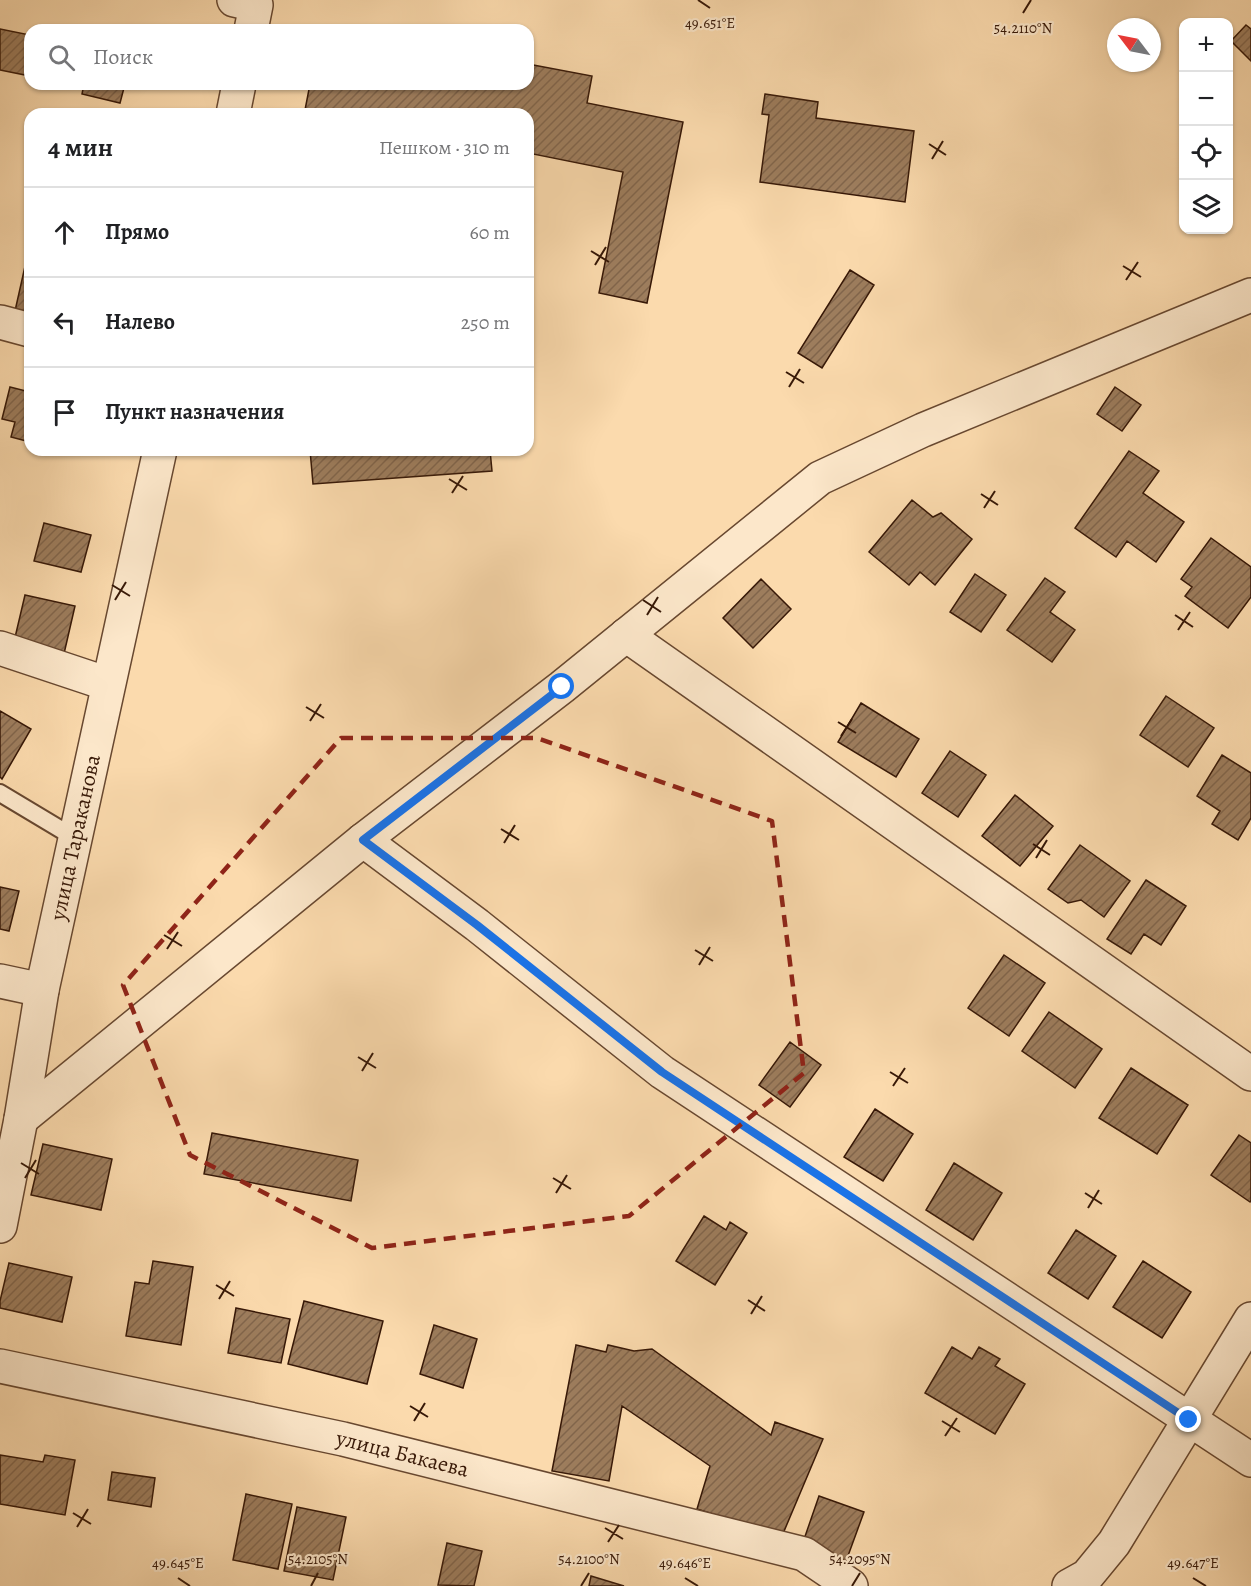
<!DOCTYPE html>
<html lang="ru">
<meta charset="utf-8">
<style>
body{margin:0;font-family:Alegreya,serif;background:#f2f2f2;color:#202124}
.controls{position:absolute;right:18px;top:18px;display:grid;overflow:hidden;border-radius:12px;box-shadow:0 2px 4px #0004}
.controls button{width:54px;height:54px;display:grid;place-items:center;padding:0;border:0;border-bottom:2px solid #e0e0e0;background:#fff;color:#202124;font:30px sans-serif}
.compass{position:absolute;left:1107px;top:18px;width:54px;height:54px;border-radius:50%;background:#fff;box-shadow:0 2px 4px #0004;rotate:302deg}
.stop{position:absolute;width:18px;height:18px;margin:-14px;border:4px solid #1a73e8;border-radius:50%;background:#fff}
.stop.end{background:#1a73e8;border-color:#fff;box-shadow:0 2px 6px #0008}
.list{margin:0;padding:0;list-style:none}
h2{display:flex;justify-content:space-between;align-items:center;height:78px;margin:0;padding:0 24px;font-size:26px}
h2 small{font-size:20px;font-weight:400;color:#757577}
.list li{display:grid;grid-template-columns:39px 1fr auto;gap:18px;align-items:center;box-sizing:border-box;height:90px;padding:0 24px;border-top:2px solid #e0e0e0}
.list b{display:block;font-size:22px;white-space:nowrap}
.list em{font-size:20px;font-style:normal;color:#757577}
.icon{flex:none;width:33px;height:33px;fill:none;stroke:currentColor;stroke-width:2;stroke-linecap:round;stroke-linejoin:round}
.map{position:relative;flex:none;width:1251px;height:1586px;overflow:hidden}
.search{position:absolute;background:#fff;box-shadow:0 2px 4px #0004;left:24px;top:24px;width:510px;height:66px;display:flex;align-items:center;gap:15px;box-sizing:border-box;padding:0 21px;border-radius:18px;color:#757577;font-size:22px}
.panel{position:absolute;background:#fff;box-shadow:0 2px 4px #0004;left:24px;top:108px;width:510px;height:348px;border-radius:18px}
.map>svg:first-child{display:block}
.building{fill:url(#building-hatch);stroke:#371807;stroke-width:1.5}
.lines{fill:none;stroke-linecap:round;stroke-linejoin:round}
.lane-casing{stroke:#684830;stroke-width:20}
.street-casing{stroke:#684830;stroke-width:36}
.lane{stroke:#fce7ca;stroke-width:16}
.street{stroke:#fce7ca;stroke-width:33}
.route{stroke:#1a73e8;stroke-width:8}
.marked{fill:none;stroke:#8f2418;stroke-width:4.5;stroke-dasharray:12 8;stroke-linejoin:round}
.ticks{fill:none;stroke:#371807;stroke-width:2}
.labels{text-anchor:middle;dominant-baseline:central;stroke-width:4.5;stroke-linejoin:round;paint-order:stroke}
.street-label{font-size:22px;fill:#371807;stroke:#fce7ca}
.ticks-label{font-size:15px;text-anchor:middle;fill:#371807;stroke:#fce7ca;stroke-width:4.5;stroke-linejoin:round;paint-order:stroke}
</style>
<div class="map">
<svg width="1251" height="1586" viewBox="0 0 1251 1586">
<defs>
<pattern id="building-hatch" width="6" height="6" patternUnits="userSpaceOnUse" patternTransform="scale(1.5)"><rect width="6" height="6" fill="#9d7d5d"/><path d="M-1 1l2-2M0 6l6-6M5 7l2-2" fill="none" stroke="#81654b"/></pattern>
</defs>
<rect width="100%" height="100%" fill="#fbdaad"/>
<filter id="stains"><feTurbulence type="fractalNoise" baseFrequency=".00333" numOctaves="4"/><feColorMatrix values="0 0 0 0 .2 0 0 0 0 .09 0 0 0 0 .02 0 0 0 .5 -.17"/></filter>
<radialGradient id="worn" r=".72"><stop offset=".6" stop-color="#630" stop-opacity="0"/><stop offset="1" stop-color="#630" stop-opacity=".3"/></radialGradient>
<path class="building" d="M 1246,25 L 1251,29 L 1251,61 L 1231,41 Z
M 0,29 L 30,35 L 30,76 L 0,70 Z
M 528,64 L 592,76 L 587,103 L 683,122 L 647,303 L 599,293 L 623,172 L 528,153 L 528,114 L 327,114 L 305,110 L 310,84 L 528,84 Z
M 84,84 L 125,84 L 120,103 L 82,94 Z
M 765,94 L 818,102 L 816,118 L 914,131 L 905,202 L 760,182 L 769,115 L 762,114 Z
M 30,244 L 30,314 L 15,311 Z
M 850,270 L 874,285 L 822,368 L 798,353 Z
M 10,387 L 30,392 L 30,442 L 11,437 L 15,422 L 2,419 Z
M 1115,387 L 1141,405 L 1122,431 L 1097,414 Z
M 310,450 L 490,450 L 492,471 L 313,484 Z
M 1129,451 L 1159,471 L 1143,493 L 1184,522 L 1156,562 L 1127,541 L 1116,557 L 1075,528 Z
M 912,500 L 933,517 L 941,513 L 972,539 L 935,585 L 920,572 L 909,585 L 869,552 Z
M 44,523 L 91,535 L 81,572 L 34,561 Z
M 1211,538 L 1251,567 L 1251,597 L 1228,628 L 1185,596 L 1192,587 L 1181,579 Z
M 975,574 L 1006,595 L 981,632 L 950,612 Z
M 1045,578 L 1065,592 L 1050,612 L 1075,630 L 1052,662 L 1007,630 Z
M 761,579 L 791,609 L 753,648 L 723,618 Z
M 25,595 L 75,606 L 63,658 L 13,646 Z
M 1166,696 L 1214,728 L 1188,767 L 1140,735 Z
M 861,703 L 919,739 L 896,777 L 838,742 Z
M 0,711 L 31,729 L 2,779 L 0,777 Z
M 950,751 L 986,775 L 958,817 L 922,793 Z
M 1222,755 L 1251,773 L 1251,818 L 1238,840 L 1212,824 L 1220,811 L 1197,796 Z
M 1015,795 L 1053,826 L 1020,866 L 982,836 Z
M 1080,845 L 1130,881 L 1104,917 L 1081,900 L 1068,903 L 1048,889 Z
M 1146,880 L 1186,906 L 1161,945 L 1144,934 L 1131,954 L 1107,939 Z
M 0,887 L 19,891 L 9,931 L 0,929 Z
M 1004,955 L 1045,983 L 1009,1036 L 968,1008 Z
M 1049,1012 L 1102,1049 L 1075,1088 L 1022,1051 Z
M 790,1042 L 821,1065 L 790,1107 L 759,1085 Z
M 1131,1068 L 1188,1105 L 1157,1154 L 1099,1118 Z
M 875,1109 L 913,1134 L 883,1181 L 844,1157 Z
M 212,1133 L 358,1160 L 351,1201 L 204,1174 Z
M 1239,1135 L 1251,1143 L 1251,1200 L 1250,1202 L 1211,1175 Z
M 43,1144 L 112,1159 L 101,1210 L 31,1195 Z
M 954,1163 L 1002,1193 L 973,1240 L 926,1210 Z
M 704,1216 L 726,1230 L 730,1222 L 747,1233 L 715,1285 L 676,1261 Z
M 1076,1230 L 1116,1256 L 1088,1299 L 1048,1273 Z
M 153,1261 L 193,1267 L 181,1345 L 126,1336 L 135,1282 L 149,1284 Z
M 1143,1261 L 1191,1292 L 1162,1338 L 1113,1307 Z
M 9,1263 L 72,1277 L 62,1322 L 0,1308 L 0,1301 Z
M 304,1301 L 383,1321 L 367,1384 L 288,1364 Z
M 236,1308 L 290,1319 L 281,1363 L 228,1353 Z
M 434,1325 L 477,1339 L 463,1388 L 420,1374 Z
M 576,1345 L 606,1352 L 608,1345 L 634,1351 L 652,1349 L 771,1435 L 775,1422 L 823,1439 L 782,1536 L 697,1509 L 710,1466 L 622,1406 L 609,1481 L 552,1471 Z
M 952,1347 L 972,1359 L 979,1347 L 1000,1359 L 995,1366 L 1025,1384 L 995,1434 L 925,1393 Z
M 0,1455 L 43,1462 L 45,1455 L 75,1460 L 65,1515 L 0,1504 Z
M 112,1472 L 155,1478 L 151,1507 L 108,1500 Z
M 246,1494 L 292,1504 L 278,1569 L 233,1560 Z
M 819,1496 L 864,1512 L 845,1564 L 801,1548 Z
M 297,1507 L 346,1517 L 333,1580 L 284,1571 Z
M 447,1543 L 482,1551 L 474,1586 L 438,1585 Z
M 591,1576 L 624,1586 L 589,1586 Z"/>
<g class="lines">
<defs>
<path id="lane" d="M 0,793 L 75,838"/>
<g id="street">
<path d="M 234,0 L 256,5 L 251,30"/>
<path d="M 233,114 L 239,84"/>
<path d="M 0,322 L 30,330"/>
<path d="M 626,635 L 1251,1074"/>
<path d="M 0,648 L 108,684"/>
<path d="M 363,840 L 477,925 L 662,1072 L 1251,1460"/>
<path d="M 0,981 L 42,990"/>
<path d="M 21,1119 L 363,840 L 562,687 L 820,478 L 923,430 L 1251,295"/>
<path id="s1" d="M 0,1226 L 21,1119 L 42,990 L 160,450"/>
<path id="s2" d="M 0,1366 L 343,1439 L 804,1554 L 851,1586"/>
<path d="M 1069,1586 L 1087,1576 L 1114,1543 L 1251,1319"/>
</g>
</defs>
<use href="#lane" class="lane-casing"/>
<use href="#street" class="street-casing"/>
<use href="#lane" class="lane"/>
<use href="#street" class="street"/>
</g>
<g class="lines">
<path class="route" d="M 562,687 L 363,840 L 477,925 L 662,1072 L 1189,1420"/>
</g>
<path class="marked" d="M 341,738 L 537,738 L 772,821 L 804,1073 L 629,1216 L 372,1248 L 190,1155 L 123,985 Z"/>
<path class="ticks" d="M 698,0 L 710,8M 1023,13 L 1031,0M 929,144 L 946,155M 932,159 L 943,141M 591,251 L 609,262M 595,265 L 606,247M 1123,266 L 1141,277M 1126,280 L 1138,262M 786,372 L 804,383M 789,387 L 800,369M 449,479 L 467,490M 452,493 L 463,476M 981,494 L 998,505M 984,508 L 995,491M 112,585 L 130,596M 115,600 L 126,582M 643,600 L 661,612M 647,615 L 658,597M 1175,615 L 1193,627M 1178,630 L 1190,612M 306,707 L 324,718M 310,721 L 321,704M 838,722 L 856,733M 841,736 L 852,719M 501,829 L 519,840M 504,843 L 515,825M 1033,844 L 1050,855M 1036,858 L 1047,840M 164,935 L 182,946M 167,949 L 178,932M 695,950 L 713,961M 699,965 L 710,947M 358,1057 L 376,1068M 362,1071 L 373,1053M 890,1072 L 908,1083M 893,1086 L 905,1068M 21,1163 L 39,1174M 25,1178 L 36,1160M 553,1178 L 571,1189M 556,1193 L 567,1175M 1085,1193 L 1102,1204M 1088,1208 L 1099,1190M 216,1285 L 234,1296M 219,1299 L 230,1281M 748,1300 L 765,1311M 751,1314 L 762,1296M 410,1406 L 428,1417M 414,1421 L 425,1403M 942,1421 L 960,1432M 945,1436 L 957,1418M 73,1513 L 91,1524M 77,1527 L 88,1509M 605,1528 L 623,1539M 608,1542 L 619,1525M 178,1578 L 190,1586M 685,1578 L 698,1586M 1193,1578 L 1206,1586M 311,1586 L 318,1573M 581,1586 L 589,1573M 852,1586 L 860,1573"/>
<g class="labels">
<g class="street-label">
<text stroke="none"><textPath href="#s1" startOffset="396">улица Тараканова</textPath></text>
<text stroke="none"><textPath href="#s2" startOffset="412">улица Бакаева</textPath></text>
</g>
</g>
<g class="ticks-label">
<text x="710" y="28">49.651°E</text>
<text x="1023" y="33">54.2110°N</text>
<text x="318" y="1564">54.2105°N</text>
<text x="589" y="1564">54.2100°N</text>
<text x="860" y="1564">54.2095°N</text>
<text x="178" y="1568">49.645°E</text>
<text x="685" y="1568">49.646°E</text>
<text x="1193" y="1568">49.647°E</text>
</g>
<rect width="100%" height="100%" filter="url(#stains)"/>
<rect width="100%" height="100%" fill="url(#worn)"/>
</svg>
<div class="controls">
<button>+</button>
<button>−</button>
<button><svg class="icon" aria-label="locate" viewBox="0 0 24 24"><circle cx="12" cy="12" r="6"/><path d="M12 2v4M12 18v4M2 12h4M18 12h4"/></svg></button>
<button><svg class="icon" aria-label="layers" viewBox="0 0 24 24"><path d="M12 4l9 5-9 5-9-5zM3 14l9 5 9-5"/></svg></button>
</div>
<svg class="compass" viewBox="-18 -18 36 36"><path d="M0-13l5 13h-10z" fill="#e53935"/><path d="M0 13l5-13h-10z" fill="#757577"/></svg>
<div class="stop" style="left:562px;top:687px"></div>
<div class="stop end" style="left:1189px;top:1420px"></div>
<div class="search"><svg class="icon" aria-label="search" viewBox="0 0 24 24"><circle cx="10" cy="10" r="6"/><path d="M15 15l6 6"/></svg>Поиск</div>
<section class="panel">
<h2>4 мин<small>Пешком · 310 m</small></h2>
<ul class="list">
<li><svg class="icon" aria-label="ahead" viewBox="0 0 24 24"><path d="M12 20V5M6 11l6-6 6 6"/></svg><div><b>Прямо</b></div><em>60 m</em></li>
<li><svg class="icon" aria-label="left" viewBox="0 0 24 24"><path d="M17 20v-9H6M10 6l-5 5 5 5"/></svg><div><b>Налево</b></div><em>250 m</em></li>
<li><svg class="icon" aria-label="arrive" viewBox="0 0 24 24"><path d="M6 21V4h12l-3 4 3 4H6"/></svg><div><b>Пункт назначения</b></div></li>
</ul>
</section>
</div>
